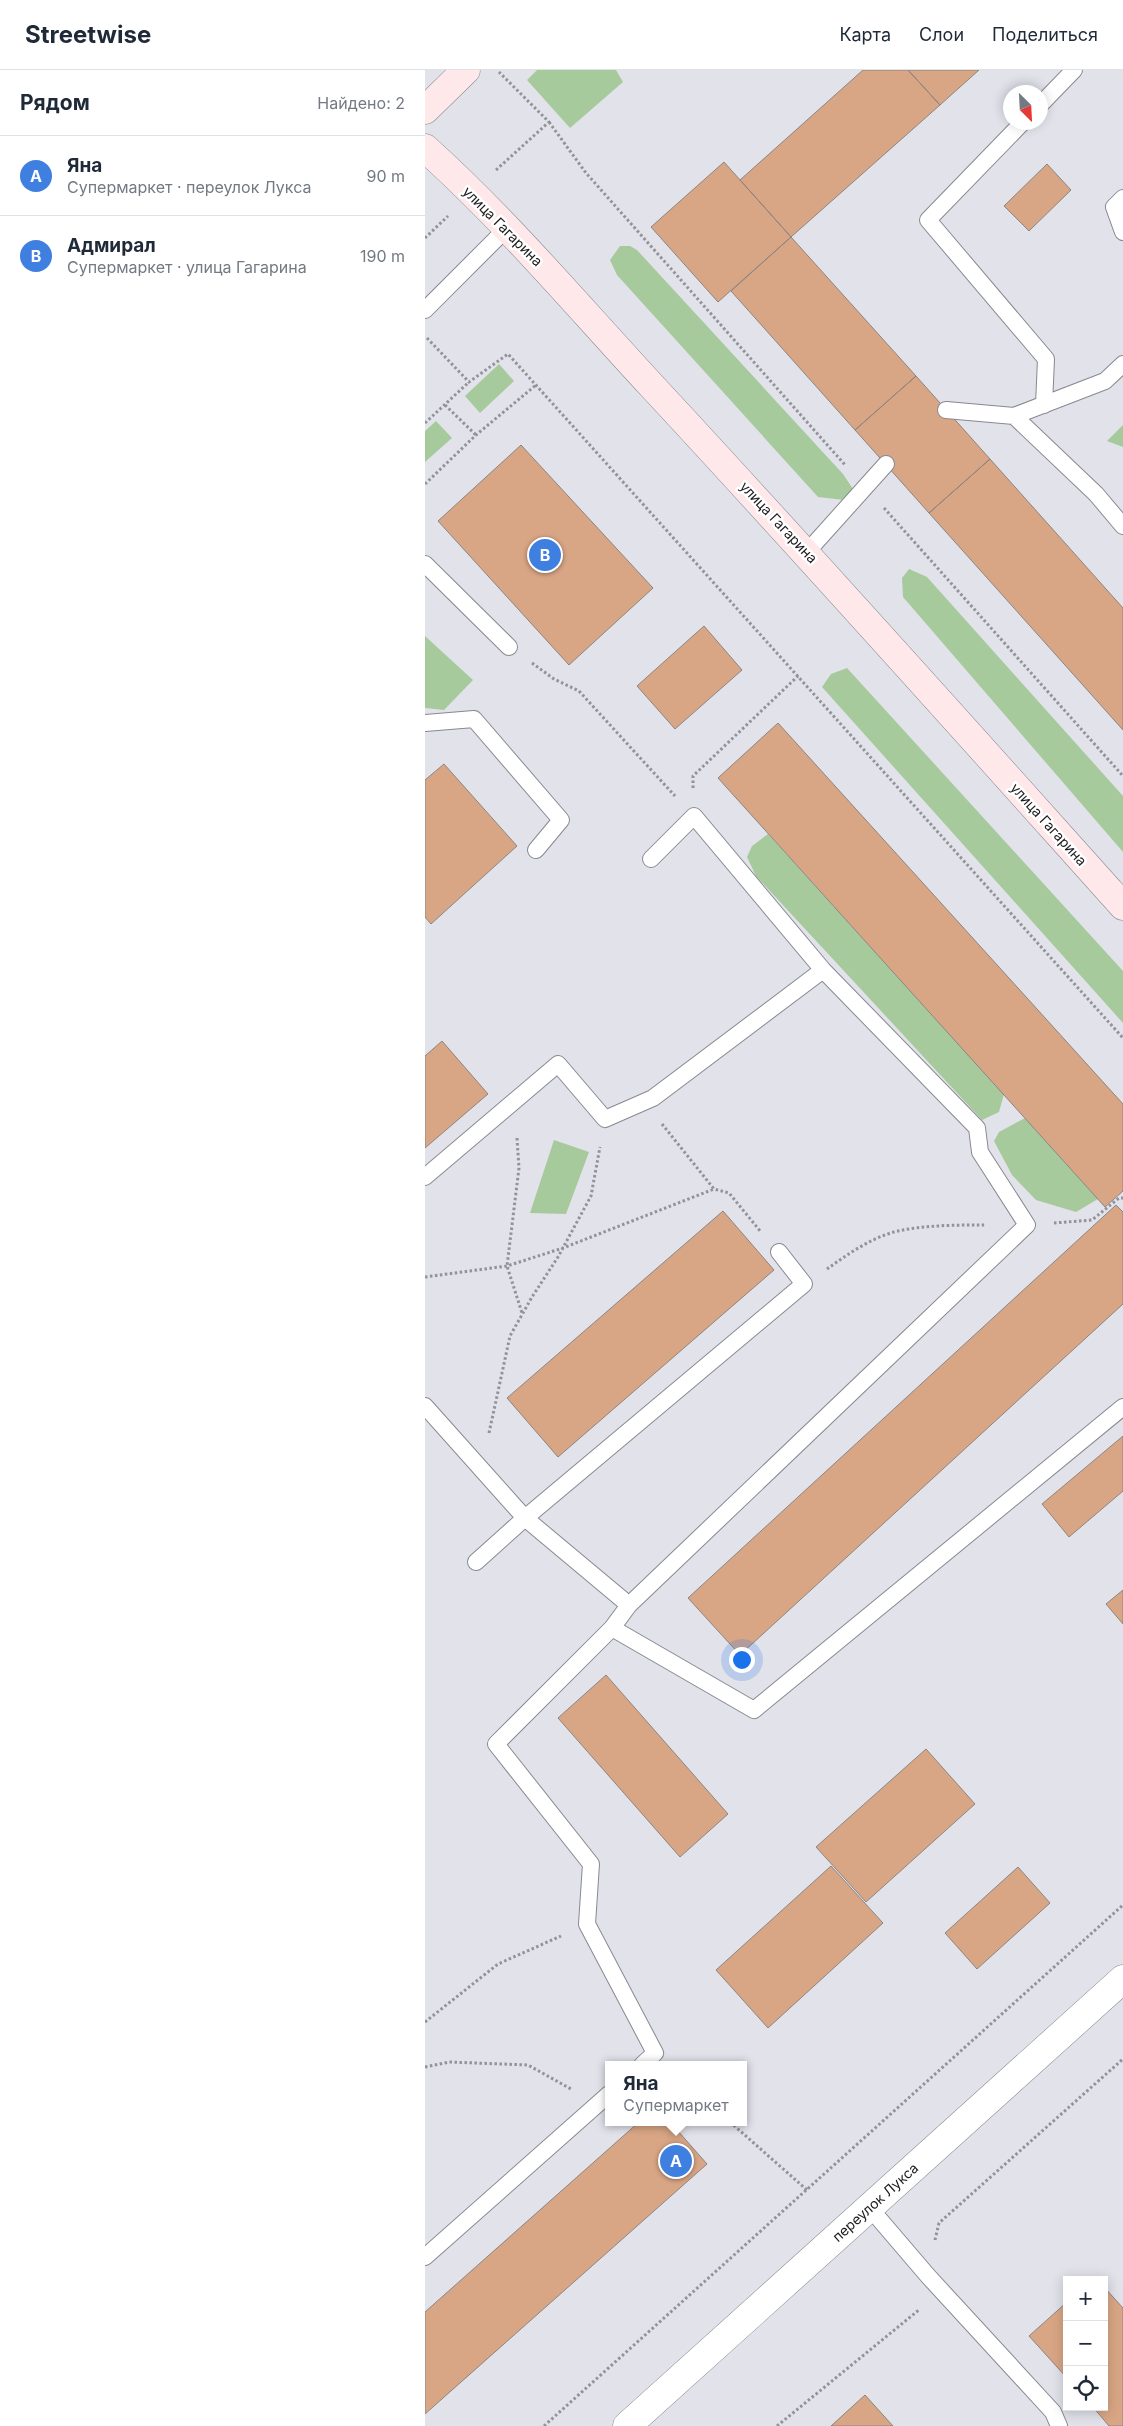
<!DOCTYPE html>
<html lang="ru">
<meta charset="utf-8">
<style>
body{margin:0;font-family:Inter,sans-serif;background:#f6f6f7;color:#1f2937}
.controls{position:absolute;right:15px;bottom:15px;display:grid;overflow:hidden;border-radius:0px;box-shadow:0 2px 12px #0003}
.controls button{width:45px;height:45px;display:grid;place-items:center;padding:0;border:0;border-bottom:1px solid #e0e1e3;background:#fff;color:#1f2937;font:25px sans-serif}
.compass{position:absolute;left:578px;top:15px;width:45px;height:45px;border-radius:50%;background:#fff;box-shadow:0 2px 12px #0003;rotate:156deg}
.you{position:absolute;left:316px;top:1589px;width:18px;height:18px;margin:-12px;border:4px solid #fff;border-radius:50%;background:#1a73e8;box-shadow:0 0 0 8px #1a73e833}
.badge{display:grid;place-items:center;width:32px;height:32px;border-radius:50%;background:#a60d1e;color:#fff;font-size:16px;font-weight:700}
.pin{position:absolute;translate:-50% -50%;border:2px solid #fff;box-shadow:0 1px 5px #0006}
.popup{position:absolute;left:180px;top:1991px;width:142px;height:65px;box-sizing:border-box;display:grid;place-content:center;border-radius:0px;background:#fff;filter:drop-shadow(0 1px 4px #0005);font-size:16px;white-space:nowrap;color:#747a83}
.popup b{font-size:19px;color:#1f2937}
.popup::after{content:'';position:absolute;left:50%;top:100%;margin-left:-10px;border:10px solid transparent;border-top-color:#fff}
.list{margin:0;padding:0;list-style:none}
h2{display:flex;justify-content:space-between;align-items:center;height:65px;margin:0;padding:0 20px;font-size:21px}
h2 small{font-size:16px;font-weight:400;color:#747a83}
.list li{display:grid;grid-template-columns:32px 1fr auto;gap:15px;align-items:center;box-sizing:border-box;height:80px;padding:0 20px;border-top:1px solid #e0e1e3}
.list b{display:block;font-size:19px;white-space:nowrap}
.list p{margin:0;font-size:16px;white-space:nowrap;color:#747a83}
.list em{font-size:16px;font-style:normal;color:#747a83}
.icon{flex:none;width:28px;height:28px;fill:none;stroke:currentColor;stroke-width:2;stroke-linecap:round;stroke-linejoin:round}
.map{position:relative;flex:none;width:698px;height:2356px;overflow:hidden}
header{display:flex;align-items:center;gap:30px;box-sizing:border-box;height:70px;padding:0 25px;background:#fff;border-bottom:1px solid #e0e1e3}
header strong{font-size:24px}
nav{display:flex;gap:28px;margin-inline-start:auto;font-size:18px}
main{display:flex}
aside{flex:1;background:#fff}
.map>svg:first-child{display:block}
.green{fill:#a7ca9d}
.building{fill:#d9a685;stroke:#8c8581}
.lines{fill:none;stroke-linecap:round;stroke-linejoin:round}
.service-casing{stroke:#888990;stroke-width:18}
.minor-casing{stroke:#888990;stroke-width:29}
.secondary-casing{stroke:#888990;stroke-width:29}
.path{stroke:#929298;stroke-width:3;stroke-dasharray:2.5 2.5;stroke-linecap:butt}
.service{stroke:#fff;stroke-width:16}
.minor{stroke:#fff;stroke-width:28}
.secondary{stroke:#fee8ea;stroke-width:28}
.labels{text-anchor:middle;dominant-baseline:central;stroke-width:5;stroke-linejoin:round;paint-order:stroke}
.street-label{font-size:14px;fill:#1c1c1f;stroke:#fff}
</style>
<header>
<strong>Streetwise</strong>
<nav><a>Карта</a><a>Слои</a><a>Поделиться</a></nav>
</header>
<main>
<aside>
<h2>Рядом<small>Найдено: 2</small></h2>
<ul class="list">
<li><span class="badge" style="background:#3f7fe0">A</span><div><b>Яна</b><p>Супермаркет · переулок Лукса</p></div><em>90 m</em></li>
<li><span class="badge" style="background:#3f7fe0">B</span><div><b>Адмирал</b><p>Супермаркет · улица Гагарина</p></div><em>190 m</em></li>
</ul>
</aside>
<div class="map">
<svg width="698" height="2356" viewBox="0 0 698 2356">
<rect width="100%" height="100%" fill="#e1e2ea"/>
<path class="green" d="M 112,0 L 191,0 L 198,12 L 145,58 L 102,10 Z
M 195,176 L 205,176 L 212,180 L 418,404 L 428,419 L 419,430 L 393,427 L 192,205 L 185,190 Z
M 74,294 L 89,311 L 55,343 L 40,326 Z
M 11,351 L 27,368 L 0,392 L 0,361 Z
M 698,355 L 698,377 L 682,371 Z
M 484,499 L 502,507 L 698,726 L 698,782 L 478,527 L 477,508 Z
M 0,566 L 48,610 L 19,640 L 0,638 Z
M 422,598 L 698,901 L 698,953 L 397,617 L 406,604 Z
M 343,764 L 579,1024 L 574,1042 L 557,1050 L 331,806 L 322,787 L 327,776 Z
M 600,1048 L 673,1129 L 651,1142 L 611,1130 L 587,1105 L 569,1071 L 574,1062 Z
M 129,1070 L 164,1082 L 141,1144 L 105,1143 Z"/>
<path class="building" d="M 438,0 L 483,0 L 515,35 L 366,167 L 315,110 Z
M 483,0 L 554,0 L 515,35 Z
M 299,92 L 366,167 L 293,232 L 226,157 Z
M 622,94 L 646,120 L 604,161 L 579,136 Z
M 366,167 L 491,306 L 430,360 L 306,221 Z
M 491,306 L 565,389 L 504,443 L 430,360 Z
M 96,375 L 228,518 L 144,595 L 13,451 Z
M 565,389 L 698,538 L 698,660 L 504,443 Z
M 279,556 L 317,600 L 250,659 L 212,616 Z
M 353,653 L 698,1034 L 698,1121 L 680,1137 L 293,708 Z
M 19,694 L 92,776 L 6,854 L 0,847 L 0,710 Z
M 17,971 L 63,1024 L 0,1078 L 0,986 Z
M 691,1135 L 698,1142 L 698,1234 L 315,1585 L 263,1528 Z
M 298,1141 L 349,1200 L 133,1387 L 82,1328 Z
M 698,1366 L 698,1421 L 644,1467 L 617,1434 Z
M 698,1520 L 698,1554 L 681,1534 Z
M 181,1605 L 303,1744 L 255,1787 L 133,1648 Z
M 501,1679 L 550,1734 L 441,1832 L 391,1777 Z
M 406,1796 L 458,1853 L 343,1958 L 291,1900 Z
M 593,1797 L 625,1833 L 552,1899 L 520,1863 Z
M 214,2052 L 245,2052 L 282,2094 L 0,2344 L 0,2242 Z
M 679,2217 L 698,2238 L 698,2356 L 684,2356 L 668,2337 L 679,2337 Z
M 642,2232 L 642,2308 L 604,2266 Z
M 440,2325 L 468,2356 L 406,2356 Z"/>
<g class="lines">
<defs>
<path id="service" d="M 616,34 L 649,0
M 598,52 L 503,150 L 621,289 L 619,335
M 698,128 L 689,137 L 698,162
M 0,240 L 83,157
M 521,340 L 589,346 L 680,311 L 698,294
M 589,346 L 671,424 L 698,456
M 382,482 L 461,394
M 0,494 L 84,577
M 0,653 L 49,649 L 136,750 L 111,780
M 226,789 L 269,746 L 398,900 L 552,1058 L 555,1082 L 602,1155 L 204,1535 L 187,1558 L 329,1640 L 698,1337
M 0,1107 L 133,994 L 180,1049 L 228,1028 L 398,900
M 0,1336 L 100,1448 L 204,1535
M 51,1492 L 100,1448 L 379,1214 L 354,1182
M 187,1558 L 71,1674 L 166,1794 L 162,1854 L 230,1983 L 217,1995
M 444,2137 L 503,2206 L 628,2342 L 634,2356
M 0,2187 L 184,2024"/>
<path id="minor" d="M 202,2356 L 698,1909"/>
<path id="secondary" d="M 0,40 L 41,0
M 0,78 C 81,151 151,234 225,314 C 385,486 541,661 698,836"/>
</defs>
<use href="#service" class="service-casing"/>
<use href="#minor" class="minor-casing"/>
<use href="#secondary" class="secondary-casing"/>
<path class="path" d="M 124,52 L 161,103 L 421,396
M 71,100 L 124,52 L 74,2
M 0,168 L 23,146
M 2,268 L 44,312 L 83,284 L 698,968
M 20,335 L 51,365
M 0,353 L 44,312
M 0,414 L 51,365 L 111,315
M 459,438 L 698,706
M 107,593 L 129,609 L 154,621 L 250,726
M 268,718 L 268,706 L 373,606
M 237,1054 L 289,1119 L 304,1123 L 336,1162
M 92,1068 L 94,1098 L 82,1196 L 97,1243
M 629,1153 L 667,1150 L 694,1128 L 698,1128
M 402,1199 C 423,1184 447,1167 473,1161 C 501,1155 532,1155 560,1155
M 0,1207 L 82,1196 L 138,1178 L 289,1119
M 64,1363 L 85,1266 L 107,1227 L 133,1187 L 166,1126 L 175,1077
M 0,1952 L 73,1894 L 136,1866
M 0,1997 L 24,1992 L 103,1995 L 146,2019
M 305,2052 L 382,2120
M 510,2170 L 514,2153 L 698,1989
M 119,2356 L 698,1835
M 352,2356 L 495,2239"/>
<use href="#service" class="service"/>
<use href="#minor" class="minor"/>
<use href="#secondary" class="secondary"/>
</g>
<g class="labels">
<g class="street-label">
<text transform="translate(78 156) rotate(45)">улица Гагарина</text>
<text transform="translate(354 452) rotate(47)">улица Гагарина</text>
<text transform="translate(624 754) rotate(48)">улица Гагарина</text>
<text transform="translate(450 2132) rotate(-42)">переулок Лукса</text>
</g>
</g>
</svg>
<div class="controls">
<button>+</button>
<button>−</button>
<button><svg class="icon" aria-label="locate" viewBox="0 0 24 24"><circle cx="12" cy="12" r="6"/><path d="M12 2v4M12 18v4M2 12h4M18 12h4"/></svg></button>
</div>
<svg class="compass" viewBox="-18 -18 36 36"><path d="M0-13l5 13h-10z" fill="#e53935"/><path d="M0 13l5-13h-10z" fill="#747a83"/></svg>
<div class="you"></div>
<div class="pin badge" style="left:251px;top:2091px;background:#3f7fe0">A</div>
<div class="popup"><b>Яна</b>Супермаркет</div>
<div class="pin badge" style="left:120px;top:485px;background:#3f7fe0">B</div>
</div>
</main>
